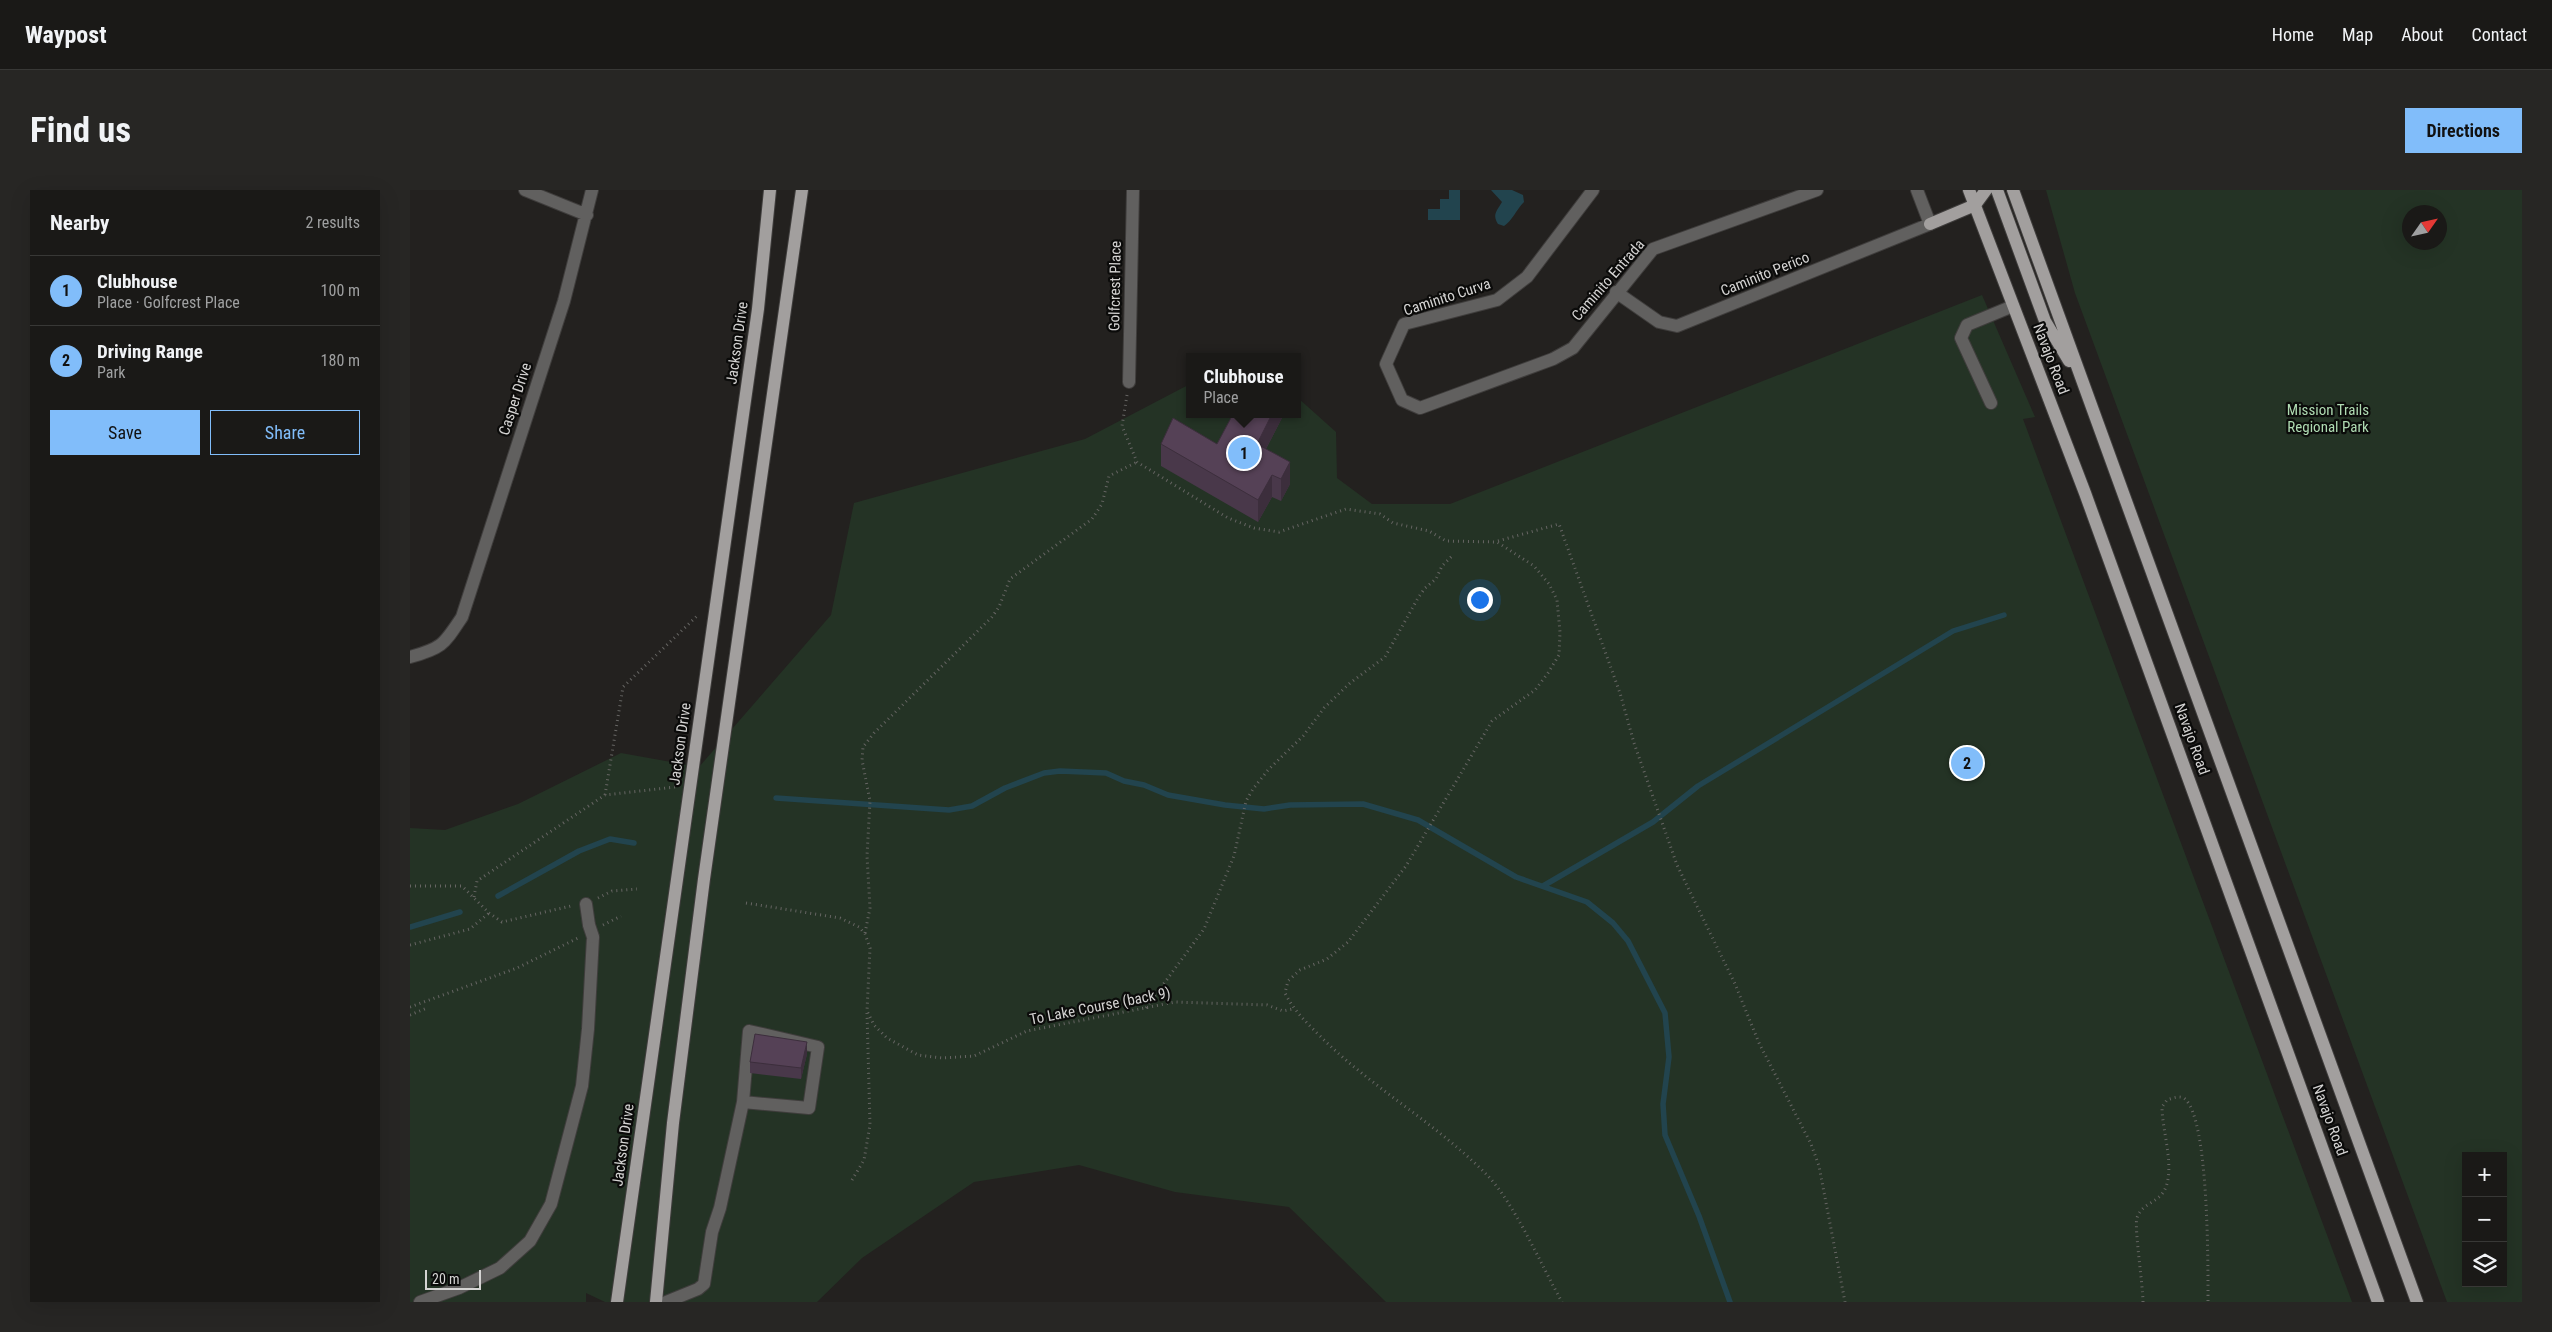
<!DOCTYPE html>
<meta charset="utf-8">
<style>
body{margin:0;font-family:"Roboto Condensed",sans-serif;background:#272624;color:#f1f3f6}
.controls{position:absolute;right:15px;bottom:15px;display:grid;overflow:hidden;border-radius:0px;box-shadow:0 5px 20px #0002}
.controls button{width:45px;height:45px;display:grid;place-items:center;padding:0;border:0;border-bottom:1px solid #383836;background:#1a1917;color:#f1f3f6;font:25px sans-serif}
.compass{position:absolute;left:1992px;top:15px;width:45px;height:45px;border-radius:50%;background:#1a1917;box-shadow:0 5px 20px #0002;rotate:56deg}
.scale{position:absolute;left:15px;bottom:12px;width:56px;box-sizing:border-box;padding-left:5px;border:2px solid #d4d3d2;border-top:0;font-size:14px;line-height:18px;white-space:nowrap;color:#d4d3d2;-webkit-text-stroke:4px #0b0b0a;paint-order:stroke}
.you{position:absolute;left:1069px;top:409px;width:18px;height:18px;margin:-12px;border:4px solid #fff;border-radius:50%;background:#1a73e8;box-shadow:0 0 0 8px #1a73e833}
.badge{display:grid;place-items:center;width:32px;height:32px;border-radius:50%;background:#81bdfa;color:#111;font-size:16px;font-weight:700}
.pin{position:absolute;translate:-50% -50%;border:2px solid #fff;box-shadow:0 1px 5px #0006}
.popup{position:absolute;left:776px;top:163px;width:115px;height:65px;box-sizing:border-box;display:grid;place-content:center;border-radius:0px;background:#1a1917;filter:drop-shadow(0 1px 4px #0005);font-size:16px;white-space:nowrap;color:#9fa0a1}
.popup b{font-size:19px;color:#f1f3f6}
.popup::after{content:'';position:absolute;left:50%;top:100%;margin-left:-10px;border:10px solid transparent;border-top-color:#1a1917}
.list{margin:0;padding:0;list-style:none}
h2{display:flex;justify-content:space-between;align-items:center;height:65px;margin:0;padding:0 20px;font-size:21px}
h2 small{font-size:16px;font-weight:400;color:#9fa0a1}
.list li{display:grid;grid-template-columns:32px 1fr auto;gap:15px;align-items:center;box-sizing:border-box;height:70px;padding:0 20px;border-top:1px solid #383836}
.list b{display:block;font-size:19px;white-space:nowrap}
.list p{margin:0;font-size:16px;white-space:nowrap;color:#9fa0a1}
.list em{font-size:16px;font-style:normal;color:#9fa0a1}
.actions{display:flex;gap:10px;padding:15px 20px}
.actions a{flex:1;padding:11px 0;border:1px solid #81bdfa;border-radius:0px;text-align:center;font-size:18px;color:#81bdfa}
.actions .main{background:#81bdfa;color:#111}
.icon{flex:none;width:28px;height:28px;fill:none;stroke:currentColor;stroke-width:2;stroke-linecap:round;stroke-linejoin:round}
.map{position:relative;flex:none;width:2112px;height:1112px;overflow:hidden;border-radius:0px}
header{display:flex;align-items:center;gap:30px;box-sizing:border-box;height:70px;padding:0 25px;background:#1a1917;border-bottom:1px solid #383836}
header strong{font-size:24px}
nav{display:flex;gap:28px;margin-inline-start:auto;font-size:18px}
.intro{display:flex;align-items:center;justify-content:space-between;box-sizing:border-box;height:120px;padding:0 30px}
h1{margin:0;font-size:35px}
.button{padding:12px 22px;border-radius:0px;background:#81bdfa;color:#111;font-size:18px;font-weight:700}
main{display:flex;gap:30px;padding:0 30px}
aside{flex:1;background:#1a1917;border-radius:0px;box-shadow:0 5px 20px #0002}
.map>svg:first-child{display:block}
.green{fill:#243325;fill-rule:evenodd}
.water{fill:#22444e}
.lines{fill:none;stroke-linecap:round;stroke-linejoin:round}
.stream{stroke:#22444e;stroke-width:5.5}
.minor-casing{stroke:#3f3d3c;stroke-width:14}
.major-casing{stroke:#3f3d3c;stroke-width:14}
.path{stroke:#666563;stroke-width:3;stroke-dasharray:1 4;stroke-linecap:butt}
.minor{stroke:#61605f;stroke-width:12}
.major{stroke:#a29f9e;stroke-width:12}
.minor-bridge-casing{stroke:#3f3d3c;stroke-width:14;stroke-linecap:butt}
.minor-bridge{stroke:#61605f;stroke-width:12}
.wall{fill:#49384a}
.shaded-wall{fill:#3c2e3c}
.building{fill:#554156;stroke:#3c2e3c}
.labels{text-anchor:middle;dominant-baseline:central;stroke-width:4.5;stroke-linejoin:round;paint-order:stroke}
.street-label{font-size:15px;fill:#d4d3d2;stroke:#0b0b0a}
.park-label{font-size:15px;fill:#afdbb2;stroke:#0b0b0a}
</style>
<header>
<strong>Waypost</strong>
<nav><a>Home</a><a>Map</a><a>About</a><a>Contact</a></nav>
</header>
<div class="intro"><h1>Find us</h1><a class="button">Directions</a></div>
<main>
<aside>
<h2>Nearby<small>2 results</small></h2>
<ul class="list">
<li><span class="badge">1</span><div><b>Clubhouse</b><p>Place · Golfcrest Place</p></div><em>100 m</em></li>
<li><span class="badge">2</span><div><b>Driving Range</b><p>Park</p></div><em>180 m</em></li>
</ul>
<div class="actions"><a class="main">Save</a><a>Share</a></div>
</aside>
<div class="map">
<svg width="2112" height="1112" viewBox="0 0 2112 1112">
<rect width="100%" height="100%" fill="#23211f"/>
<path class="green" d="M 1636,0 L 2112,0 L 2112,1112 L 2037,1112 L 1665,103 ZM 2000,22 L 2030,22 L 2030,52 L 2000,52 ZM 2056,966 L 2093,966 L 2093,1093 L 2056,1093 Z
M 1572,105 L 1625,227 L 1613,229 L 1942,1112 L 976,1112 L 879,1017 L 765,1002 L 669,975 L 564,992 L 452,1068 L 407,1112 L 195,1112 L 176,1103 L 176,1112 L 0,1112 L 0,638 L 35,640 L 108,614 L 211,563 L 289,577 L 421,425 L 444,313 L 675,249 L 780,194 L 780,224 L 888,224 L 888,208 L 926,242 L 927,288 L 962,314 L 1040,314 Z"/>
<path class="water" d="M 1039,0 L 1050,0 L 1050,30 L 1018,30 L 1018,19 L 1030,19 L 1030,9 L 1039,9 Z
M 1081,0 L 1102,0 L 1113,5 L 1114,12 C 1106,20 1102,31 1094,36 L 1088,34 C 1082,24 1087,21 1092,12 Z"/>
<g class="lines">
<path class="stream" d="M 366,608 L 539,620 L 562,616 L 595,598 L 634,583 L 650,581 L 696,583 L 714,591 L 734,595 L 758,605 L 815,615 L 854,619 L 880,615 L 953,614 L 1008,630 L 1106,687 L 1177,712 L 1203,733 L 1218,751 L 1255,823 L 1259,867 L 1253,914 L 1255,945 L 1289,1026 L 1320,1112
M 1133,696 L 1243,632 L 1288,596 L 1543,441 L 1594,425
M 88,706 L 169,661 L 200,649 L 224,653
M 0,737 L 50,722"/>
<defs>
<path id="minor" d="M 115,0 L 177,25
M 1183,0 L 1117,87 L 1087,110 L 994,134 L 976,174 L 992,210 L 1010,218 L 1143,169 L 1163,158 L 1243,59 L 1407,0
M 1206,102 L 1249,132 L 1267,136 L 1520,34 L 1507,0
M 719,192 L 723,0
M 1581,213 L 1551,148 L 1557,135 L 1603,116
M 0,467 C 33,458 34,454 52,427 L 154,111 L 182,0
M 176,714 L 179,735
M 339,841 L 408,857 L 399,918 L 333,912 Z
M 10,1112 L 49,1098 L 90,1078 L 120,1051 L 141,1014 L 172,896 L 178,839 L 183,747
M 256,1112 L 288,1099 L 294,1094 L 302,1042 L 310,1018 L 333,912"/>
<path id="major" d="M 1559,0 L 1675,303 L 1968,1112
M 1587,0 L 1635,131 L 1659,171
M 1603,0 L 2007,1112
M 1520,34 L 1565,15 L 1576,0
M 207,1112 L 348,119 L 360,0
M 246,1112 L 263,933 L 294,689 L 392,0"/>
</defs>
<use href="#minor" class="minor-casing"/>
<use href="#major" class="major-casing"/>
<path class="path" d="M 717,205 L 712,236 L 727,272 L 818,328 L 844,338 L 869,342 L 936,319 L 970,324 L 983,333 L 1019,341 L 1036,351 L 1087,352 L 1124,376 L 1139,394 L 1147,410 L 1150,442 L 1149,465 L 1138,483 L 1125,500 L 1082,531 L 996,676 L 938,752 L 917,769 L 890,780 L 878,791 L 875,803 C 884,821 897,833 911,847 C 962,898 1026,933 1077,985 C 1105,1014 1131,1075 1152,1112
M 1088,351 L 1149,334 L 1210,503 L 1224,553 L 1267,675 L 1325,794 L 1349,853 L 1401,954 L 1409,976 L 1435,1112
M 195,605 L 213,497 L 287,426
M 0,696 L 52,696 L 79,723 L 92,732 L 161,716
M 64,707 L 67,691 L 195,605 L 265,597
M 188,708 L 202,701 L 227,699
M 336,713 L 430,728 L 449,737 L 455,744 L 460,758 L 457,821 L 464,835 L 477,848 L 508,865 L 532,868 L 564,866 L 617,841 L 765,812 L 857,815 L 873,821 L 883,819
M 193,735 L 211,726
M 455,743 L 460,718 L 457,666 L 460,611 L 452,570 L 453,557 L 464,543 L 582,427 L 589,417 L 600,389 L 682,329 L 692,314 L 699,286 L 727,272
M 0,755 L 60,739 L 79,723
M 0,817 L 107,778 L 168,748
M 736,818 L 794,739 L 824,666 L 836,611 L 843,599 L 858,580 L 893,546 L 914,518 L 940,493 L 975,467 L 1008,408 L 1015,398 L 1026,389 L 1032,376 L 1043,365
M 0,825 L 17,818
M 442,990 L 454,970 L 460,935 L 457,822
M 1733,1112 C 1733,1096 1724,1036 1727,1028 C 1731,1014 1747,1013 1754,1001 C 1766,980 1752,941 1752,917 L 1757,910 C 1763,908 1770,905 1775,909 C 1799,930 1798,1077 1798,1112"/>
<use href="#minor" class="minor"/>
<use href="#major" class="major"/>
<defs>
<path id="minor-bridge" d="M 179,735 L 183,747"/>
</defs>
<use href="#minor-bridge" class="minor-bridge-casing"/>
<use href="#minor-bridge" class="minor-bridge"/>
</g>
<path class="wall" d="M 823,224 L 874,224 L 856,259 L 880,294 L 871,311 L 862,307 L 848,332 L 751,276 L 751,254 L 807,254 Z
M 397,864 L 391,889 L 340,883 L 340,872 Z"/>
<path class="shaded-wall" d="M 862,224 L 874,224 L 847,276 L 847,254 Z
M 880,272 L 880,294 L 871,311 L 871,289 Z
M 862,285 L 862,307 L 848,332 L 848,310 Z
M 397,852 L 397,864 L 391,889 L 391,878 Z"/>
<path class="building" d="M 823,224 L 862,224 L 847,254 L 880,272 L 871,289 L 862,285 L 848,310 L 751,254 L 763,228 L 807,254 Z
M 345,844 L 397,852 L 391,878 L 340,872 Z"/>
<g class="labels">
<g class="street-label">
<text transform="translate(1355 84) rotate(-22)">Caminito Perico</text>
<text transform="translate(1198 90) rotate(-49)">Caminito Entrada</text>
<text transform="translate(705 96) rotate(-89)">Golfcrest Place</text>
<text transform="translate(1037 107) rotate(-18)">Caminito Curva</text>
<text transform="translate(327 153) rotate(-82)">Jackson Drive</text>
<text transform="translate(1641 169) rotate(69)">Navajo Road</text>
<text transform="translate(105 209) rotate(-72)">Casper Drive</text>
<text transform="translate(1782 549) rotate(70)">Navajo Road</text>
<text transform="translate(270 554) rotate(-82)">Jackson Drive</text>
<text transform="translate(690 816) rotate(-11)">To Lake Course (back 9)</text>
<text transform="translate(1920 930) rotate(70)">Navajo Road</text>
<text transform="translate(213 955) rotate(-82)">Jackson Drive</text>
</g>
<g class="park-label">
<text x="1918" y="220">Mission Trails<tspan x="1918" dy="17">Regional Park</tspan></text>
</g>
</g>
</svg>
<div class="controls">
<button>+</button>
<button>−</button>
<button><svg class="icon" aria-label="layers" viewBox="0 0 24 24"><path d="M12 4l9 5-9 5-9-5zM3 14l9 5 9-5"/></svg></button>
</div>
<svg class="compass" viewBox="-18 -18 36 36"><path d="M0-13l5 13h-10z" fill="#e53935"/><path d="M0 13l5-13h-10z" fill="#9fa0a1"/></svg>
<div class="scale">20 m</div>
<div class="you"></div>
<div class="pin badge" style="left:834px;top:263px">1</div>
<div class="popup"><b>Clubhouse</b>Place</div>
<div class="pin badge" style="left:1557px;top:573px">2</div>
</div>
</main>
